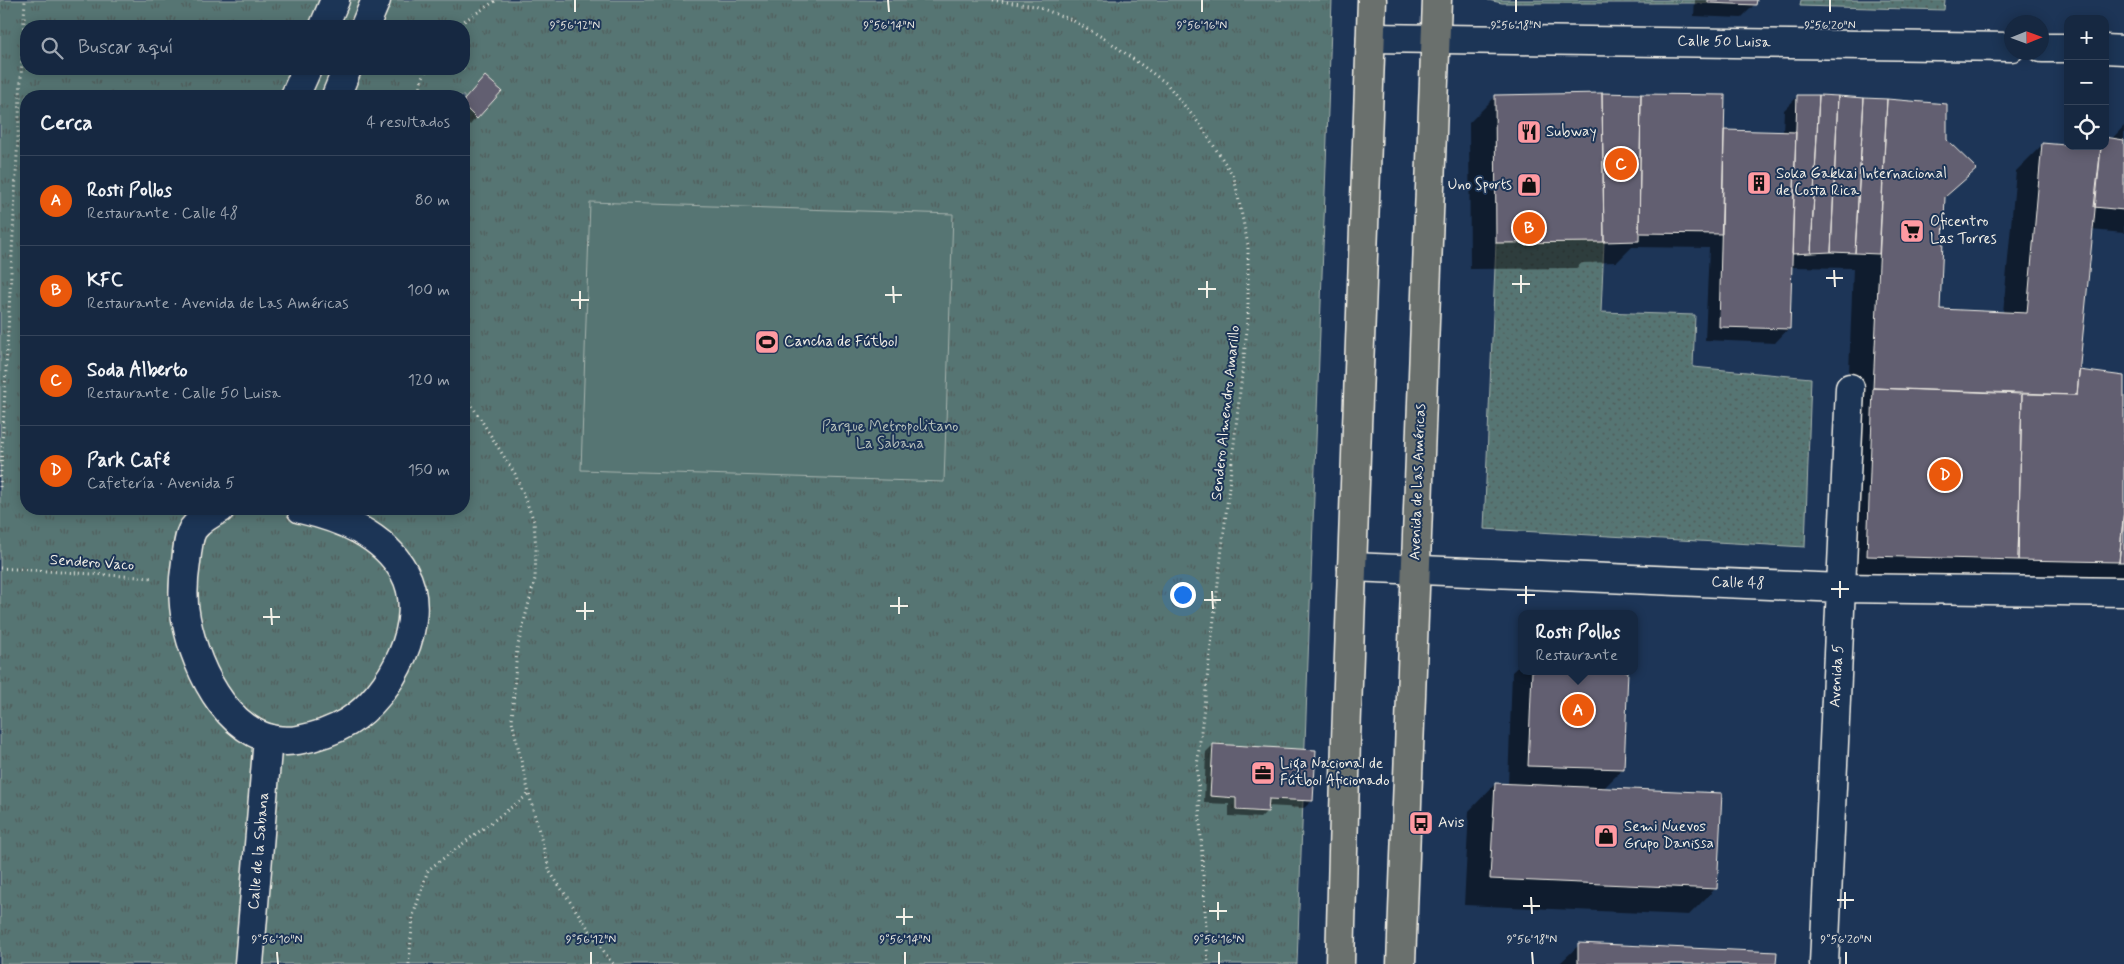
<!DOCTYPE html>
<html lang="es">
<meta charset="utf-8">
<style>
body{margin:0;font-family:Mynerve,sans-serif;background:#23344c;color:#f1f3f6}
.controls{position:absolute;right:15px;top:15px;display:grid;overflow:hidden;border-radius:10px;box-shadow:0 2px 12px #0003}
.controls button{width:45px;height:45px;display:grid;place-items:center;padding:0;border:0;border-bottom:1px solid #35445a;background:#162841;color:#f1f3f6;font:25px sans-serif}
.compass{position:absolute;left:2004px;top:15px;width:45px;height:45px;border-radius:50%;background:#162841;box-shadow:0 2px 12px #0003;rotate:89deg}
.you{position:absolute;left:1182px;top:594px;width:18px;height:18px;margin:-12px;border:4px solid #fff;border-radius:50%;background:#1a73e8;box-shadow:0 0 0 8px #1a73e833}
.badge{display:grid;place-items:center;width:32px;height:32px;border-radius:50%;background:#ea580c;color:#fff;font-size:16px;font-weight:700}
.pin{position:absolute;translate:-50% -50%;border:2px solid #fff;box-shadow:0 1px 5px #0006}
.popup{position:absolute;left:1518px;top:610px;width:120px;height:65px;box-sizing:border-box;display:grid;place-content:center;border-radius:10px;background:#162841;filter:drop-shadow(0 1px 4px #0005);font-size:16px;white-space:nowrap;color:#9ea6b1}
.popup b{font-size:19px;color:#f1f3f6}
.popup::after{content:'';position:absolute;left:50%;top:100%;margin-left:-10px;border:10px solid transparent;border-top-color:#162841}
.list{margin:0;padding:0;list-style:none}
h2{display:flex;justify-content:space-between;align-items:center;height:65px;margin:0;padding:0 20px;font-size:21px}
h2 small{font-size:16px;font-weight:400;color:#9ea6b1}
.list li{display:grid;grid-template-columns:32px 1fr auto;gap:15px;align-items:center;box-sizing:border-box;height:90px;padding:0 20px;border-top:1px solid #35445a}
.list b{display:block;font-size:19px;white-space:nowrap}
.list p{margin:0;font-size:16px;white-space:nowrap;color:#9ea6b1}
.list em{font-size:16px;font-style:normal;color:#9ea6b1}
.icon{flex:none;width:28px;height:28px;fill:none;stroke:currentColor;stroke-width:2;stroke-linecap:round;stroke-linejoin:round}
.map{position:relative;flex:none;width:2124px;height:964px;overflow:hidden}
.search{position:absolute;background:#162841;box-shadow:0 2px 12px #0003;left:20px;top:20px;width:450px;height:55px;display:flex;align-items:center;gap:12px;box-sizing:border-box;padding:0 18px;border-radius:20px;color:#9ea6b1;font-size:19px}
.panel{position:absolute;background:#162841;box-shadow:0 2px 12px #0003;left:20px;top:90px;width:450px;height:425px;border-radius:20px}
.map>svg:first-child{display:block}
.grass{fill:url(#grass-dots);stroke:#a6b3ae}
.park{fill:url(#park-tufts);stroke:#a6b3ae;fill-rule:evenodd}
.pitch{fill:#577573;stroke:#a6b3ae}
.shadow{fill:#0007}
.building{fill:#625e71;stroke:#f4f1e8}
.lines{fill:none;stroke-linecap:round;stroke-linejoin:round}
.minor-casing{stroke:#f4f1e8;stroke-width:31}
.major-casing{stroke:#f4f1e8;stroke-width:31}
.path{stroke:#f4f1e8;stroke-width:3;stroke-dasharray:1 4;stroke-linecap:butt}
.minor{stroke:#1d3557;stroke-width:28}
.major{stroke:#6b706d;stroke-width:28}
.ticks{fill:none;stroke:#f4f1e8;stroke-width:2}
.labels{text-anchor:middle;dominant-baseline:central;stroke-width:4;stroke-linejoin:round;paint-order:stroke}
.street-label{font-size:15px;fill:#f4f1e8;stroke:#1d3557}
.poi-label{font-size:15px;fill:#f4f1e8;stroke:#1d3557;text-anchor:start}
.park-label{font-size:15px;fill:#b5bfb9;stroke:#1d3557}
.ticks-label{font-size:12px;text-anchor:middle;fill:#f4f1e8;stroke:#1d3557;stroke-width:4;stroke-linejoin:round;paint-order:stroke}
</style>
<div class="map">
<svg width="2124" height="964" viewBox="0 0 2124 964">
<defs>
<pattern id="grass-dots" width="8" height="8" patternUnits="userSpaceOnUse" patternTransform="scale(1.25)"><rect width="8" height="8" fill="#577573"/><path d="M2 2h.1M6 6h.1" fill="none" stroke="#505e5c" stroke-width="1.8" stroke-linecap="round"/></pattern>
<pattern id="park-tufts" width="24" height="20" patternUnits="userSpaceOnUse" patternTransform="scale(1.25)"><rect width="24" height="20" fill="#577573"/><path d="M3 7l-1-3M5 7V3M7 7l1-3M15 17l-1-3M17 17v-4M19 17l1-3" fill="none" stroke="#505e5c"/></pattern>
</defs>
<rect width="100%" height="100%" fill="#1d3557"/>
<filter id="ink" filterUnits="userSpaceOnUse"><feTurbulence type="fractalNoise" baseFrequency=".02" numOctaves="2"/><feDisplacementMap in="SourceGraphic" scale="10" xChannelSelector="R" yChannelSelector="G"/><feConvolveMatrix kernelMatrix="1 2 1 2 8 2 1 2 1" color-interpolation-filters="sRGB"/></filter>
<g filter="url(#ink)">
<path class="grass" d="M 1488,0 L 1708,0 L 1708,3 L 1502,3 Z
M 1801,0 L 1945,0 L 1944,10 L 1800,6 Z
M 1604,242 L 1601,312 L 1695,315 L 1693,367 L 1811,378 L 1805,547 L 1484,529 L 1496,243 Z"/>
<path class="park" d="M 0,0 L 1332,0 L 1297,964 L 0,964 ZM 26,26 L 464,26 L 464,69 L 26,69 ZM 26,96 L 464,96 L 464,509 L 26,509 Z"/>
<path class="pitch" d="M 590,202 L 953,214 L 944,482 L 581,470 Z"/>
<path class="shadow" d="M 1695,0 L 1755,0 L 1755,4 L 1741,18 L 1694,16 Z
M 478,85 L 476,118 L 470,125 L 464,119 L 464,101 Z
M 1496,96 L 1723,131 L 1783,133 L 1784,110 L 1798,96 L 1888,100 L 1945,141 L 1975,169 L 1944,199 L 1939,310 L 2003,313 L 2016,171 L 2042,145 L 2091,149 L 2094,146 L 2105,146 L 2124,126 L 2124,233 L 2091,230 L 2078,371 L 2124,377 L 2124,578 L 2002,574 L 1990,586 L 1841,582 L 1853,268 L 1791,267 L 1789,328 L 1775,343 L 1705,340 L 1709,248 L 1632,247 L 1617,262 L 1582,263 L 1576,268 L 1470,269 L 1469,123 Z
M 1522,663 L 1522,671 L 1627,671 L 1623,769 L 1603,789 L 1716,888 L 1689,915 L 1464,905 L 1469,811 L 1495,784 L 1508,785 L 1512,672 Z
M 1213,745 L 1312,801 L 1304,808 L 1267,806 L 1267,811 L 1260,818 L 1229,816 L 1229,804 L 1204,803 L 1206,752 Z
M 1579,945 L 1775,964 L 1559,964 Z"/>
<path class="building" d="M 1708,0 L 1757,0 L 1756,5 L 1708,3 Z
M 485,76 L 502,91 L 477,119 L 464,106 L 464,100 Z
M 1602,93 L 1604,242 L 1496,243 L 1495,95 Z
M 1602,93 L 1641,94 L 1639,241 L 1604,242 Z
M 1641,94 L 1725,95 L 1722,234 L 1639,233 Z
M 1797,95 L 1819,95 L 1811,253 L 1792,254 Z
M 1819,95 L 1838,96 L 1831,252 L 1811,253 Z
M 1838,96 L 1864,98 L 1855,253 L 1831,252 Z
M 1864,98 L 1887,99 L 1879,254 L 1855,253 Z
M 1887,99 L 1947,104 L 1947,140 L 1977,169 L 1945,197 L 1940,309 L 2027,313 L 2042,143 L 2101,148 L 2077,395 L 1873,388 Z
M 1724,130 L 1796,132 L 1790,329 L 1719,327 Z
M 2105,137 L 2124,140 L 2124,210 L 2094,207 L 2101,146 L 2105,146 Z
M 2079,370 L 2124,376 L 2124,509 L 2119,562 L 2018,560 L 2022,394 L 2077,395 Z
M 1873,388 L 2022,394 L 2018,560 L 1867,556 Z
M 2124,509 L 2124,562 L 2119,562 Z
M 1532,671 L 1628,671 L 1624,769 L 1528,766 Z
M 1213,744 L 1316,750 L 1313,801 L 1269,799 L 1268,812 L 1236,810 L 1236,798 L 1210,796 Z
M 1495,783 L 1722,793 L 1717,889 L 1490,879 Z
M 1578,943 L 1777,952 L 1776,964 L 1578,964 Z"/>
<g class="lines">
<defs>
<path id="minor" d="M 324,26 L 335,0
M 365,26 L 376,0
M 1371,38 L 2012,47
M 2042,48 L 2068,48
M 2105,49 L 2124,50
M 295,96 L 307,69
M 336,96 L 347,69
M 220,509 C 210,514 200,520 193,529 C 188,537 187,553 186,562 C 183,581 182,600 186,619 C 196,671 233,750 298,740 C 315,737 333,731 348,722 C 391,696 431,620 404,572 C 383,534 340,518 301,509
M 1352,567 L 1841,588 L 2124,592
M 249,964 L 268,738
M 1824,964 L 1850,388"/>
<path id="major" d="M 1340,964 L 1346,740 L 1372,0
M 1401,964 L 1437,0"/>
</defs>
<use href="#minor" class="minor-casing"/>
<use href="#major" class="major-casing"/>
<path class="path" d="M 992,0 L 1035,6 L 1072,20 L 1107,40 L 1166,83 L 1201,126 L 1234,177 L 1248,245 L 1248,321 L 1197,767 L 1208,964
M 456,26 L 497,0
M 419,96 L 422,79 L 427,69
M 464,393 L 515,474 L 534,521 L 536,550 L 535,579 L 517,649 L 512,721 L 529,794 L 550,872 L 611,962 L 614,964
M 0,487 L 25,0
M 0,568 L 154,578
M 409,964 L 413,916 L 428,870 L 529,794"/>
<use href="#minor" class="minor"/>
<use href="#major" class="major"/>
</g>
</g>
<path class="ticks" d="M 575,0 L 575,12M 888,0 L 889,12M 1202,0 L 1202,12M 1516,0 L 1516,12M 1830,0 L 1830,12M 1834,270 L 1835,287M 1521,275 L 1521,293M 1826,278 L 1843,278M 1207,281 L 1207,298M 1512,284 L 1530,284M 893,286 L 894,303M 1198,289 L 1216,289M 580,291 L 580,309M 885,295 L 902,295M 571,300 L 589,300M 1840,581 L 1840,598M 1526,586 L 1526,604M 1831,589 L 1849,589M 1212,591 L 1213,609M 1517,595 L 1535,595M 899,597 L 899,614M 1204,600 L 1221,600M 585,602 L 585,620M 890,606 L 908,606M 271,608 L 272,625M 576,611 L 594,611M 263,617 L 280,617M 1845,892 L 1845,909M 1531,897 L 1532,914M 1837,900 L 1854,900M 1218,902 L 1218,920M 1523,906 L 1540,906M 904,908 L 904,925M 1209,911 L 1227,911M 896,917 L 913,917M 277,952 L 278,964M 591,952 L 591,964M 905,952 L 905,964M 1219,952 L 1219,964M 1532,952 L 1533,964M 1846,952 L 1846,964"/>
<defs>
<symbol id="restaurant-square" viewBox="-11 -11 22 22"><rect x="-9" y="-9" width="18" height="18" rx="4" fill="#ff9aa2" stroke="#1d3557"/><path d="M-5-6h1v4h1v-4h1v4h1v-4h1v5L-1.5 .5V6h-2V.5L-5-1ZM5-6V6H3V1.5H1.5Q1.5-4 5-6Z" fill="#111"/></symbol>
<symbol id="building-square" viewBox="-11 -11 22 22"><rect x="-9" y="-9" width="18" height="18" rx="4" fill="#ff9aa2" stroke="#1d3557"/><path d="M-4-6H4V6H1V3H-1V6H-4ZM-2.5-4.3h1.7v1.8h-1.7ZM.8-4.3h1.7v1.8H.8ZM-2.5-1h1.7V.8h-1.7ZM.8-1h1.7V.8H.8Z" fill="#111"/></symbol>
<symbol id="shop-square" viewBox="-11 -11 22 22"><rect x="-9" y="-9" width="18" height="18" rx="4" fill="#ff9aa2" stroke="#1d3557"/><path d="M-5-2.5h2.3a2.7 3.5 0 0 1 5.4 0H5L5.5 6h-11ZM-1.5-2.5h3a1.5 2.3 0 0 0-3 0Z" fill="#111"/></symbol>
<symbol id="supermarket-square" viewBox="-11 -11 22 22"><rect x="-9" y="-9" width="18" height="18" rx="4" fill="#ff9aa2" stroke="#1d3557"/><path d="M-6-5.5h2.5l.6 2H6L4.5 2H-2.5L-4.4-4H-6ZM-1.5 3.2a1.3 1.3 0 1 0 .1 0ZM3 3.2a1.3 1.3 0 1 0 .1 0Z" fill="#111"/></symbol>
<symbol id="stadium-square" viewBox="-11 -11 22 22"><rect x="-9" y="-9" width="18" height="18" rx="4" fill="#ff9aa2" stroke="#1d3557"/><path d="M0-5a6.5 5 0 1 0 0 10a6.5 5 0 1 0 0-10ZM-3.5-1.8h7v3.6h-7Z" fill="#111"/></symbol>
<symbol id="office-square" viewBox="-11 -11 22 22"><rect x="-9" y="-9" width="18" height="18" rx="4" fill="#ff9aa2" stroke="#1d3557"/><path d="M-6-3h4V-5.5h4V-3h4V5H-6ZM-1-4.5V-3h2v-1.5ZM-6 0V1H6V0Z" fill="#111"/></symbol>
<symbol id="bus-square" viewBox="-11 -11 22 22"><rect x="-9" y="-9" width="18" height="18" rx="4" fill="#ff9aa2" stroke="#1d3557"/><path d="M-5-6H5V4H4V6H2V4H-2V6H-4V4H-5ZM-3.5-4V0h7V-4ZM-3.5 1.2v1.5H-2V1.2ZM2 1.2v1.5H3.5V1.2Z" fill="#111"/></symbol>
</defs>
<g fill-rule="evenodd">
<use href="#restaurant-square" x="1515" y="118" width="28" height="28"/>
<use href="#building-square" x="1745" y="169" width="28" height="28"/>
<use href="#shop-square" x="1515" y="171" width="28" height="28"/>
<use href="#supermarket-square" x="1898" y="217" width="28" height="28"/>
<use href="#stadium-square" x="753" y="328" width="28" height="28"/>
<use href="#office-square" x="1249" y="759" width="28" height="28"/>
<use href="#bus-square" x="1407" y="809" width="28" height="28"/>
<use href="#shop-square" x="1592" y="822" width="28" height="28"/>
</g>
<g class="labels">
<g class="street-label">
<text transform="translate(1724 42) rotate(1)">Calle 50 Luisa</text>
<text transform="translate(1226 413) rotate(-84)">Sendero Almendro Amarillo</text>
<text transform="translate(1418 482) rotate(-88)">Avenida de Las Américas</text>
<text transform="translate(92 563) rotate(4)">Sendero Vaco</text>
<text transform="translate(1738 583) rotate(2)">Calle 48</text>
<text transform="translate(1837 676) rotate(-87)">Avenida 5</text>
<text transform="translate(259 851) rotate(-85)">Calle de la Sabana</text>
</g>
<g class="poi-label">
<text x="1546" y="132">Subway</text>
<text x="1776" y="174">Soka Gakkai Internacional<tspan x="1776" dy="17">de Costa Rica</tspan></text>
<text x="1512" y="185" text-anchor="end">Uno Sports</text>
<text x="1930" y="222">Oficentro<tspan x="1930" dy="17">Las Torres</tspan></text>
<text x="784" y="342">Cancha de Fútbol</text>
<text x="1280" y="764">Liga Nacional de<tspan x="1280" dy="17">Fútbol Aficionado</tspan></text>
<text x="1438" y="823">Avis</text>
<text x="1624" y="827">Semi Nuevos<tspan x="1624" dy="17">Grupo Danissa</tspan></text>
</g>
<g class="park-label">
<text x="890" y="427">Parque Metropolitano<tspan x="890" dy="17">La Sabana</tspan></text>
</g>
</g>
<g class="ticks-label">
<text x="575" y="29">9°56'12"N</text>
<text x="889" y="29">9°56'14"N</text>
<text x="1202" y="29">9°56'16"N</text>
<text x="1516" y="29">9°56'18"N</text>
<text x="1830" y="29">9°56'20"N</text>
<text x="277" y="943">9°56'10"N</text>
<text x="591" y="943">9°56'12"N</text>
<text x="905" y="943">9°56'14"N</text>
<text x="1219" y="943">9°56'16"N</text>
<text x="1532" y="943">9°56'18"N</text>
<text x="1846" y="943">9°56'20"N</text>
</g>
</svg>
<div class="controls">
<button>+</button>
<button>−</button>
<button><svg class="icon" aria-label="locate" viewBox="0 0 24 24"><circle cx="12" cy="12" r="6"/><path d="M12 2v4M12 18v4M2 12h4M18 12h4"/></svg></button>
</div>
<svg class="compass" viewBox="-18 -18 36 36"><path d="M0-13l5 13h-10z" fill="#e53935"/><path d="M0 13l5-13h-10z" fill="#9ea6b1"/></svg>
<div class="you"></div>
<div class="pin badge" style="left:1578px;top:710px">A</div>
<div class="popup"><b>Rosti Pollos</b>Restaurante</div>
<div class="pin badge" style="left:1529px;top:228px">B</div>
<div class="pin badge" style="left:1621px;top:164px">C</div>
<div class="pin badge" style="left:1945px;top:475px">D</div>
<div class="search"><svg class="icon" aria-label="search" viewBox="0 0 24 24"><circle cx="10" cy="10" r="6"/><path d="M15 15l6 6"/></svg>Buscar aquí</div>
<section class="panel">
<h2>Cerca<small>4 resultados</small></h2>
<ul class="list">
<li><span class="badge">A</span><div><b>Rosti Pollos</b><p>Restaurante · Calle 48</p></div><em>80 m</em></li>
<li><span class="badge">B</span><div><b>KFC</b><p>Restaurante · Avenida de Las Américas</p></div><em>100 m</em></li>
<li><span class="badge">C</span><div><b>Soda Alberto</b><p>Restaurante · Calle 50 Luisa</p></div><em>120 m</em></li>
<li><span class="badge">D</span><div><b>Park Café</b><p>Cafetería · Avenida 5</p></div><em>150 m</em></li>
</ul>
</section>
</div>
